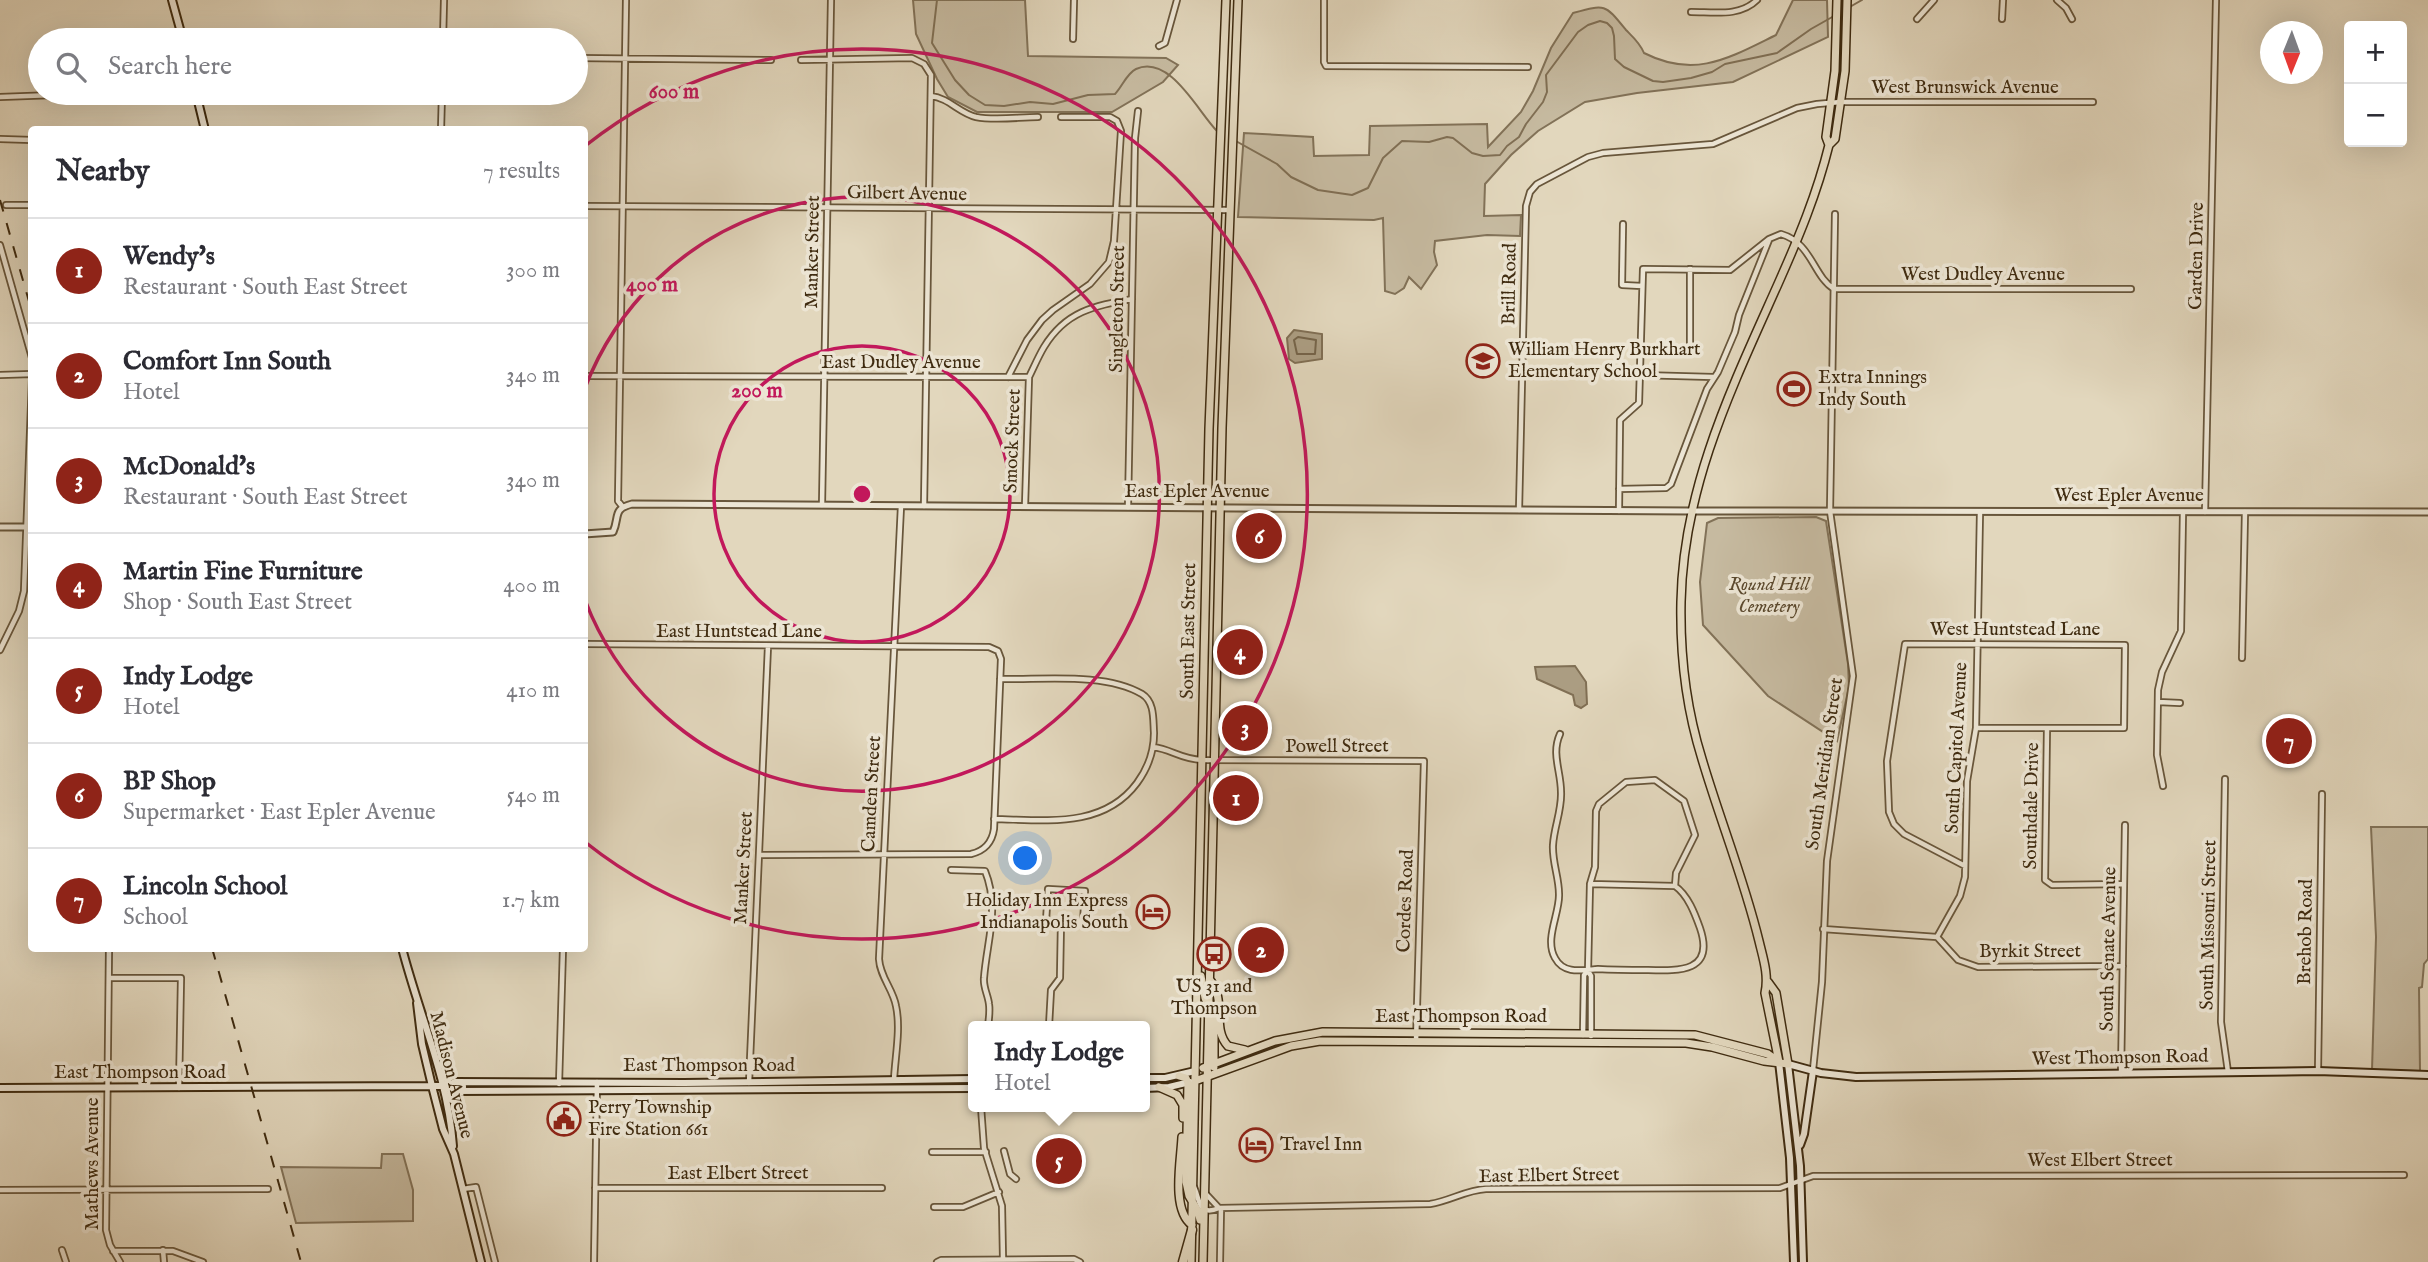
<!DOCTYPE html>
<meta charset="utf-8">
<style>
body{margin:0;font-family:"IM FELL English",serif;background:#f2f2f3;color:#2b2b33}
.controls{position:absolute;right:21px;top:21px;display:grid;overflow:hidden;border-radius:7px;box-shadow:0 7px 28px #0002}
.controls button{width:63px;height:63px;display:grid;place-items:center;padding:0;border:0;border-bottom:2px solid #e1e1e2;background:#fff;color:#2b2b33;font:35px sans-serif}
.compass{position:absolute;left:2260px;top:21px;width:63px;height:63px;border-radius:50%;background:#fff;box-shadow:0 7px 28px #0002;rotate:181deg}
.you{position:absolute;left:1026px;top:859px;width:24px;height:24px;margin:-18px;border:5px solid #fff;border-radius:50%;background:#1a73e8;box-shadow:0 0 0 10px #1a73e833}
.badge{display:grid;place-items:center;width:46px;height:46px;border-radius:50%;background:#8f2418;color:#fff;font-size:23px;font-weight:700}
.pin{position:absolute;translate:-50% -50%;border:4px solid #fff;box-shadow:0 2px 7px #0006}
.popup{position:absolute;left:968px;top:1021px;width:182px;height:91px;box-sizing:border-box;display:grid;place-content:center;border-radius:7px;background:#fff;filter:drop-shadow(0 2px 5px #0005);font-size:23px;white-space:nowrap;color:#7c7c81}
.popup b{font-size:26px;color:#2b2b33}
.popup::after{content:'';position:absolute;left:50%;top:100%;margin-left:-14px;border:14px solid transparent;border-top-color:#fff}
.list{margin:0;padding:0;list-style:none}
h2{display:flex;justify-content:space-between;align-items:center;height:91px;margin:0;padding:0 28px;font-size:30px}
h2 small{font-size:23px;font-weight:400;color:#7c7c81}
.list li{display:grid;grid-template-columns:46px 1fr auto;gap:21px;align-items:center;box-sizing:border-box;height:105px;padding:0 28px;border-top:2px solid #e1e1e2}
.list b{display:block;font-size:26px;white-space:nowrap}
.list p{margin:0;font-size:23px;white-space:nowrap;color:#7c7c81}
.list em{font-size:23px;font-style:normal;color:#7c7c81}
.icon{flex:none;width:38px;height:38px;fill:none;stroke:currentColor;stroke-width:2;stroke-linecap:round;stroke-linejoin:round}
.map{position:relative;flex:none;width:2428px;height:1262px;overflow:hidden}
.search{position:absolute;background:#fff;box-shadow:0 7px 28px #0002;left:28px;top:28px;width:560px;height:77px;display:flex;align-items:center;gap:18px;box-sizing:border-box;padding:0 24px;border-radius:38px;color:#7c7c81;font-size:26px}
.panel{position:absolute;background:#fff;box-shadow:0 7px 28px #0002;left:28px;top:126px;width:560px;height:826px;border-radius:7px}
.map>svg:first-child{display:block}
.green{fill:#c6baa0;stroke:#827258;stroke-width:2}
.water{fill:#ab9d82;stroke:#806f54;stroke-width:2}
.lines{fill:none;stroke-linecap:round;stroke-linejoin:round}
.shore{stroke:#756449;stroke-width:2}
.stream{stroke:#806f54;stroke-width:2}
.minor-casing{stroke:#68563b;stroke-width:8}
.tertiary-casing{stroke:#68563b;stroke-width:9}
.secondary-casing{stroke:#3f2b10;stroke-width:10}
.primary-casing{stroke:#3f2b10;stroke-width:10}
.motorway-casing{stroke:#3f2b10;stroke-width:11}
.minor{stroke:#ece5d4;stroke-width:4.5}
.tertiary{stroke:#ece5d4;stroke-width:5}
.secondary{stroke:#ece5d4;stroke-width:6}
.primary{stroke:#e2d7bd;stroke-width:7}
.motorway{stroke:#e2d7bd;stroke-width:8}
.rail{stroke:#3f2b10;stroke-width:2;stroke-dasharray:12 12;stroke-linecap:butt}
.ring{fill:none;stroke:#c2185b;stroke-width:3.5}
.labels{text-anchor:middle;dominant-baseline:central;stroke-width:7;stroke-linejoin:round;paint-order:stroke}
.street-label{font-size:19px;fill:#3f2b10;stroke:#ece5d4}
.poi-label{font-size:19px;fill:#3f2b10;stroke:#ece5d4;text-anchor:start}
.park-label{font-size:19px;font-style:italic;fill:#5a482d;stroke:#ece5d4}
.centre{fill:#c2185b;stroke:#ece5d4;stroke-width:3.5}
.ring-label{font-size:21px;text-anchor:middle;font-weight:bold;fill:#c2185b;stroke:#ece5d4;stroke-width:7;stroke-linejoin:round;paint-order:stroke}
</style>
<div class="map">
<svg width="2428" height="1262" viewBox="0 0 2428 1262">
<rect width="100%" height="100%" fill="#e2d7bd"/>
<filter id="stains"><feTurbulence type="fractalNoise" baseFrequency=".00286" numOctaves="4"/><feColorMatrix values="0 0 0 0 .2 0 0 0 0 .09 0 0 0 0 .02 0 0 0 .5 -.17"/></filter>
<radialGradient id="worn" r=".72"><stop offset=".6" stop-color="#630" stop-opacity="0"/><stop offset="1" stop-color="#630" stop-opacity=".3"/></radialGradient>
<path class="green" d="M 913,0 L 1025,0 L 1028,56 L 1166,58 L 1178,65 L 1163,82 L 1112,112 L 977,112 L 948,97 L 937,79 L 916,34 Z
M 1793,0 L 1827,0 L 1828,37 L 1733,82 L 1637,93 L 1585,102 L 1538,131 L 1511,155 L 1485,184 L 1484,216 L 1521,215 L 1520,236 L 1487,235 L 1435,241 L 1434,252 L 1437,265 L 1421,289 L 1409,277 L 1404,288 L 1395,294 L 1385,291 L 1383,218 L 1374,220 L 1238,217 L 1244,133 L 1313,137 L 1314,156 L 1369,155 L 1370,126 L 1487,124 L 1488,147 L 1521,112 L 1533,91 L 1551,48 L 1573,13 C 1606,4 1605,4 1626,30 C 1633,37 1640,43 1644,53 C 1695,79 1729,58 1776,35 Z
M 1816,517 L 1826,521 L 1848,664 L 1849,687 L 1837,741 L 1768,696 L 1703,625 L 1700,582 L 1707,523 L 1718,518 Z
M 2371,827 L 2428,827 L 2428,959 L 2424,964 L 2422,987 L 2419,988 L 2420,1071 L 2372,1070 L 2376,937 Z
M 382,1154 L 403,1154 L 413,1190 L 413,1221 L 296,1223 L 281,1167 L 381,1168 Z"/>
<path class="water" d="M 1294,330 L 1322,334 L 1322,359 L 1295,363 L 1289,359 L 1287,338 Z
M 1575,666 L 1586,682 L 1587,704 L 1581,708 L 1575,705 L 1573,695 L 1537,679 L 1535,667 Z"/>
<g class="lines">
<path class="shore" d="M 1298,337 L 1316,340 L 1315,354 L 1297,354 L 1294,340 Z"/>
<path class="stream" d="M 937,0 L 932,43 L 955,80 L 969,95 L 985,105 L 1004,106 L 1030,102 L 1053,104 L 1088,95 L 1115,94 C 1122,87 1127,73 1136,69 C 1170,54 1198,112 1217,131
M 1848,8 L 1862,0
M 1234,140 L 1277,164 L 1291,177 L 1318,190 L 1352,195 L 1368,188 L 1383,158 L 1402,141 L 1429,142 L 1447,137 L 1453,138 L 1472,153 L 1483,156 L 1500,155 L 1507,146 L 1519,137 L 1526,124 L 1543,102 L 1547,92 L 1546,75 L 1578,32 L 1588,25 L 1600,21 L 1607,23 L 1612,28 L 1614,36 L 1615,59 L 1624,67 L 1653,81 L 1663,82 L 1691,78 L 1712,72 L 1725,64 L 1777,53 L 1811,29 L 1834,16"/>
<defs>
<path id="minor" d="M 1324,0 L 1324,62 L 1326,66 L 1528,67
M 2057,0 L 2066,8 L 2072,19
M 1691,12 C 1714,12 1740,17 1757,0
M 1917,19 L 1934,0
M 2002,19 L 2003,0
M 1073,39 L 1074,0
M 443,40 L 444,0
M 1159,46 L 1165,43 L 1177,0
M 576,58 L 771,60
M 801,60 L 912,58 L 924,64 L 931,75 L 924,506
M 931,96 C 949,98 959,113 976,117 C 995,121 1019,117 1038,117
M 0,97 L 109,93
M 441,130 L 442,93
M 0,139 L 32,140
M 6,205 L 32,205
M 584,206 L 1229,210
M 1623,224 L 1622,285 L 1642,286
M 0,245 L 32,358
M 1690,346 L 1690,269
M 0,375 L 32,374
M 1640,375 L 1713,377
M 584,376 L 1029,377 C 1034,367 1038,357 1044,347 C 1066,311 1094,306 1132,299
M 1008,377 L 1027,340 L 1042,320 L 1053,310 L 1090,284 L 1109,262 L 1114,241 L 1121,131 L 1117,121 L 1110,117 L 1061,117
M 1619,489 L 1666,488 L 1671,484 L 1707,389 L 1718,372 L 1735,332 L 1739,315 L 1769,240
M 822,505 L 831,0
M 622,506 L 618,501 L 626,0
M 1025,506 L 1029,377
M 1128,507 L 1135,138 L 1138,111
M 1519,510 L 1526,206 L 1530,192 L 1537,184 L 1588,157 L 1603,153 L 1713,144 L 1797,108 L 1817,104 L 1841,102 L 2093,102
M 1619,511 L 1620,420 L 1639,403 L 1643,269 L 1730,270 L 1769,239 L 1781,234 C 1812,243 1813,276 1834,289 L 2131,289
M 2205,512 L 2216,0
M 584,644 L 989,647 L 998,651 L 1001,659 L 994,829 C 992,843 984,851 971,854 L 759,855
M 0,650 L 19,611 L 24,591 L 32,379
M 2242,658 L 2245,512
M 2158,702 L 2180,703
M 2047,728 L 2045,880 L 2052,885 L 2124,884
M 1560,734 C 1551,754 1561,771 1561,792 C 1562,810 1554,827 1553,845 C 1552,862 1559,877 1559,894 C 1560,913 1544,939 1555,958 C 1564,975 1583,970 1598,969 C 1615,970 1631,970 1648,970 C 1680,971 1715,972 1700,928 C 1695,914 1688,895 1675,886 L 1676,873 L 1695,835 L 1684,801 L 1655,780 L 1626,782 L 1599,804 L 1596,811 L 1595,867 L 1590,884 L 1588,971 L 1584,975 L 1583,1035
M 1153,747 C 1171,749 1180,759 1202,760 L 1424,761 L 1416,1042
M 2225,779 L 2221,1022 L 2228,1072
M 2163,786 L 2157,755 L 2158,690 L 2162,672 L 2181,631 L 2183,512
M 994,819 C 1045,820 1103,829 1137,783 C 1148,768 1154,751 1154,733 C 1153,720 1155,702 1142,694 C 1105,672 1042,680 1000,679
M 1965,866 L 1904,834 L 1894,824 L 1889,812 L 1887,761 L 1905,644 L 2125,645 L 2124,728 L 1976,728
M 951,870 L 985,871 C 1000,908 987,940 984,978 C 983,987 988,995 989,1004 C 990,1011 989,1019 988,1026
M 1590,884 L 1675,886
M 1048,889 L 1085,891 L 1083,922 L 1046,921 Z
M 1823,929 L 1937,937 L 1958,960 L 1978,967 L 2123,966
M 1937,937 L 1960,896 L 1965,877 L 1967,781 L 1976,728 L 1980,512
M 109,948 L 106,1230 L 110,1245 L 120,1262
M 1588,971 L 1591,976 L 1591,1036
M 109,978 L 181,978 L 179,1088
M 1049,1026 L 1051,990 L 1060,978 L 1061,922
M 1813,1070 L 1822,982 L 1827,861 L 1853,676 L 1830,511 L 1835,214
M 2318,1071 L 2322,794
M 2121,1074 L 2125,825
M 894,1080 C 895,1057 901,1029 896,1006 C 893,989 880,977 879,959 L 901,506
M 749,1083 L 768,646
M 559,1084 L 563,948
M 981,1107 L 984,1148 L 1002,1206 L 1003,1259
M 1004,1151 L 1010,1174 L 1016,1179
M 932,1152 L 986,1152
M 1194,1187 C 1200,1200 1198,1217 1219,1208 L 1430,1204 C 1450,1201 1466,1190 1486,1189 L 1780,1188 L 1813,1176 L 2404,1175
M 595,1188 L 882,1188
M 463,1189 L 476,1187 L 495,1262
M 0,1190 L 268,1189
M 1205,1193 L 1219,1208
M 934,1207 L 963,1207 L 999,1192
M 62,1250 L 66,1262
M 163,1250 L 164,1262
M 113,1251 L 173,1251 L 203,1262
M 594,1262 L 597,1082
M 937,1262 L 941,1260 L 1074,1259 L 1080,1262
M 1220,1262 L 1221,1208"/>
<path id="tertiary" d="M 0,527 L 32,527
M 584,534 L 613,532 C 620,517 612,509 632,504 L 1691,511 L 2428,512"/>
<path id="secondary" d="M 172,0 L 183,40
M 196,93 L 205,130
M 402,948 C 419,1014 448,1078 453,1146
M 417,1003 L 422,1044 L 432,1086 L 443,1129 L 454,1154 L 481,1262
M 1779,1062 L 1790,1158 L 1794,1262
M 1145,1078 L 1165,1078 L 1195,1071
M 447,1086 L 455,1082 L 684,1083 L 973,1079
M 0,1088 L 432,1086 L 447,1086 L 455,1091 L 973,1088
M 1145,1088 L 1169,1087 L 1190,1082
M 1800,1145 L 1804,1134 L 1813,1071
M 1803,1262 L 1800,1166 L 1788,1064 L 1821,1073 L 1856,1077 L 2318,1071 L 2428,1075"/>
<path id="primary" d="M 1829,145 L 1826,137 L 1835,71 L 1837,0
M 1201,976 L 1205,998 L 1214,1021 L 1214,1067
M 1210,980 C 1227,1001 1211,1028 1228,1046 L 1245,1050
M 1779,1062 L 1765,993 C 1769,975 1763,958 1759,941 C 1744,879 1720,820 1702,759 C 1686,708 1680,654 1681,602 C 1683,487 1732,387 1778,284 C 1798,239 1817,194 1829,145 L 1835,139 L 1845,71 L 1847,0
M 1203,1068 L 1275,1041 L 1323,1032 L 1695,1035 L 1768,1054 L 1778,1061
M 1179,1076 L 1186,1078 L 1188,1083 L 1186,1182 L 1189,1196 L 1198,1211 L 1200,1220
M 1195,1081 L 1291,1046 L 1320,1041 L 1686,1043 L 1712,1047 L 1764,1061 L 1788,1064 L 1776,993 L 1768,982
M 1159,1087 L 1177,1095 L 1183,1105 L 1183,1118
M 1182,1137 C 1181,1161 1171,1210 1192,1225
M 1191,1262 L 1209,429 L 1226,0
M 1203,1262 L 1222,428 L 1238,0"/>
<path id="motorway" d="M 1183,1262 L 1192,1230"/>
</defs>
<use href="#minor" class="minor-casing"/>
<use href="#tertiary" class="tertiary-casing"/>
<use href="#secondary" class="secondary-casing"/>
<use href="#primary" class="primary-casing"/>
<use href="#motorway" class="motorway-casing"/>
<use href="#minor" class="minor"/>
<use href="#tertiary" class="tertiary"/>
<use href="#secondary" class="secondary"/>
<use href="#primary" class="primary"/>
<use href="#motorway" class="motorway"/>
<path class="rail" d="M 0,200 L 32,312
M 212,948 L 301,1262"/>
</g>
<g class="ring">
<circle cx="862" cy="494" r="148"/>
<path d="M585 388A297 297 0 1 1 585 600"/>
<path d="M585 146A445 445 0 1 1 585 842"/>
</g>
<defs>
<symbol id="school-ring" viewBox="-11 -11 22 22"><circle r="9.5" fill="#ece5d4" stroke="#8f2418" stroke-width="1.5"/><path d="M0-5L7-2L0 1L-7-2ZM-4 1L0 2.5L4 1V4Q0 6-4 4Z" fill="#8f2418"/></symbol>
<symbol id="stadium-ring" viewBox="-11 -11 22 22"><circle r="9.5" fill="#ece5d4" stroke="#8f2418" stroke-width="1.5"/><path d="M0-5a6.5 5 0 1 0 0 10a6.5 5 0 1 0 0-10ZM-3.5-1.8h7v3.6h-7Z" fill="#8f2418"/></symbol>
<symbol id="hotel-ring" viewBox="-11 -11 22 22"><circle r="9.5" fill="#ece5d4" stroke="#8f2418" stroke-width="1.5"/><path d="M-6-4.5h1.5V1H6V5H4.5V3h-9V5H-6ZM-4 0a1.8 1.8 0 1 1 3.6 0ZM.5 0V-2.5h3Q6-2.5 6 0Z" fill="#8f2418"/></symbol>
<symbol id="bus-ring" viewBox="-11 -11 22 22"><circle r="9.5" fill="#ece5d4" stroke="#8f2418" stroke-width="1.5"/><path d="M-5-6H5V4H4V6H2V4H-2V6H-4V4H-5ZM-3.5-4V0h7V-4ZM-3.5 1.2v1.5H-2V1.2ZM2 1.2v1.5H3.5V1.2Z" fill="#8f2418"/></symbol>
<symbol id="civic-ring" viewBox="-11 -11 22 22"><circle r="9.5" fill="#ece5d4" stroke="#8f2418" stroke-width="1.5"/><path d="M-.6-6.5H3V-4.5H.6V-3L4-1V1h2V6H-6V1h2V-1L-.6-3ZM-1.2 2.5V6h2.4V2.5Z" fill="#8f2418"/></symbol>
</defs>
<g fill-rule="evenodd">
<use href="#school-ring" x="1464" y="342" width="38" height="38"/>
<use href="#stadium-ring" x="1775" y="370" width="38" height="38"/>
<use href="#hotel-ring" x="1134" y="893" width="38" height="38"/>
<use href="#bus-ring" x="1195" y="935" width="38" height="38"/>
<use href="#civic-ring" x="545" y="1100" width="38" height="38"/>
<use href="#hotel-ring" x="1237" y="1126" width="38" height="38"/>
</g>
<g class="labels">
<g class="street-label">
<text x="1965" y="88">West Brunswick Avenue</text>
<text transform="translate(907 194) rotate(1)">Gilbert Avenue</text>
<text transform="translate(813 252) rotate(-89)">Manker Street</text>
<text transform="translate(2197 256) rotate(-89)">Garden Drive</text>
<text x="1983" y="275">West Dudley Avenue</text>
<text transform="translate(1510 284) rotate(-89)">Brill Road</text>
<text transform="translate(1118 309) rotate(-89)">Singleton Street</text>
<text x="901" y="363">East Dudley Avenue</text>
<text transform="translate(1013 441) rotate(-88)">Smock Street</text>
<text x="1197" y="492">East Epler Avenue</text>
<text x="2129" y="496">West Epler Avenue</text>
<text x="2015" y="630">West Huntstead Lane</text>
<text transform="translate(1189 631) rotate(-89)">South East Street</text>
<text x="739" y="632">East Huntstead Lane</text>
<text x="1337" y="747">Powell Street</text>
<text transform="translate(1957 748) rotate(-87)">South Capitol Avenue</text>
<text transform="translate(1825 764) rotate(-82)">South Meridian Street</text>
<text transform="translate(872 794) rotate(-87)">Camden Street</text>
<text transform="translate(2032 806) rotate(-89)">Southdale Drive</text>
<text transform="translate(744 868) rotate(-87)">Manker Street</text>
<text transform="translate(1406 901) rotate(-88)">Cordes Road</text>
<text transform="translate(2209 925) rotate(-89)">South Missouri Street</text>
<text transform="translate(2306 932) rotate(-89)">Brehob Road</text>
<text transform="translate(2109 949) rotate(-89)">South Senate Avenue</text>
<text x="2030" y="952">Byrkit Street</text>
<text x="1461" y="1017">East Thompson Road</text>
<text transform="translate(2120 1058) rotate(-1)">West Thompson Road</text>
<text x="709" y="1066">East Thompson Road</text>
<text x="140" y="1073">East Thompson Road</text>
<text transform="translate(451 1075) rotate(76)">Madison Avenue</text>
<text x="2100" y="1161">West Elbert Street</text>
<text transform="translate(93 1164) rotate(-90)">Mathews Avenue</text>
<text x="738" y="1174">East Elbert Street</text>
<text transform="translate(1549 1176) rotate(-1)">East Elbert Street</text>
</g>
<g class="poi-label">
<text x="1508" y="350">William Henry Burkhart<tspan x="1508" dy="22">Elementary School</tspan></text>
<text x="1818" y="378">Extra Innings<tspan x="1818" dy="22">Indy South</tspan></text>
<text x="1128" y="901" text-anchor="end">Holiday Inn Express<tspan x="1128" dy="22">Indianapolis South</tspan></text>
<text x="1214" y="987" text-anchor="middle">US 31 and<tspan x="1214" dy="22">Thompson</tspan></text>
<text x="588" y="1108">Perry Township<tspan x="588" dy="22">Fire Station 661</tspan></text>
<text x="1280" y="1145">Travel Inn</text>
</g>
<g class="park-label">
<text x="1769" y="585">Round Hill<tspan x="1769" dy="22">Cemetery</tspan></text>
</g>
</g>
<circle cx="862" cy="494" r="10" class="centre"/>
<g class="ring-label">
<text x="674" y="98">600 m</text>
<text x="652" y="291">400 m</text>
<text x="757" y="397">200 m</text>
</g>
<rect width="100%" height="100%" filter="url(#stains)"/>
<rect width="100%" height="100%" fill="url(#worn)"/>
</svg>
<div class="controls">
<button>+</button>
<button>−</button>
</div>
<svg class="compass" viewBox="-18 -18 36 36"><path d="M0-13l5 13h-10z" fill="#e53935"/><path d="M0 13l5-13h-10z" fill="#7c7c81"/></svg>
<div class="you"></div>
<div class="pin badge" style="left:1236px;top:798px">1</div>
<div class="pin badge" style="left:1261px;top:950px">2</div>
<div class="pin badge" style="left:1245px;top:728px">3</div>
<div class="pin badge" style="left:1240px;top:652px">4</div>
<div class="pin badge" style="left:1059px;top:1161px">5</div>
<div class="popup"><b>Indy Lodge</b>Hotel</div>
<div class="pin badge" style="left:1259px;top:536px">6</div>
<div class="pin badge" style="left:2289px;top:741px">7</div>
<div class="search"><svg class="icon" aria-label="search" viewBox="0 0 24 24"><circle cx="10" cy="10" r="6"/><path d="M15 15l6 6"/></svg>Search here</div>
<section class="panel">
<h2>Nearby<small>7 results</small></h2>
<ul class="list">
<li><span class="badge">1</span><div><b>Wendy's</b><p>Restaurant · South East Street</p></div><em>300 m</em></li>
<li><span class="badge">2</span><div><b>Comfort Inn South</b><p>Hotel</p></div><em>340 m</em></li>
<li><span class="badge">3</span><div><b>McDonald's</b><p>Restaurant · South East Street</p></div><em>340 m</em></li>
<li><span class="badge">4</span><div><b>Martin Fine Furniture</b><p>Shop · South East Street</p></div><em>400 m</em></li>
<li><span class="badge">5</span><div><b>Indy Lodge</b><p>Hotel</p></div><em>410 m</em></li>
<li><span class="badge">6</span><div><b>BP Shop</b><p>Supermarket · East Epler Avenue</p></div><em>540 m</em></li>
<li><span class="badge">7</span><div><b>Lincoln School</b><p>School</p></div><em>1.7 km</em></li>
</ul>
</section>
</div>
